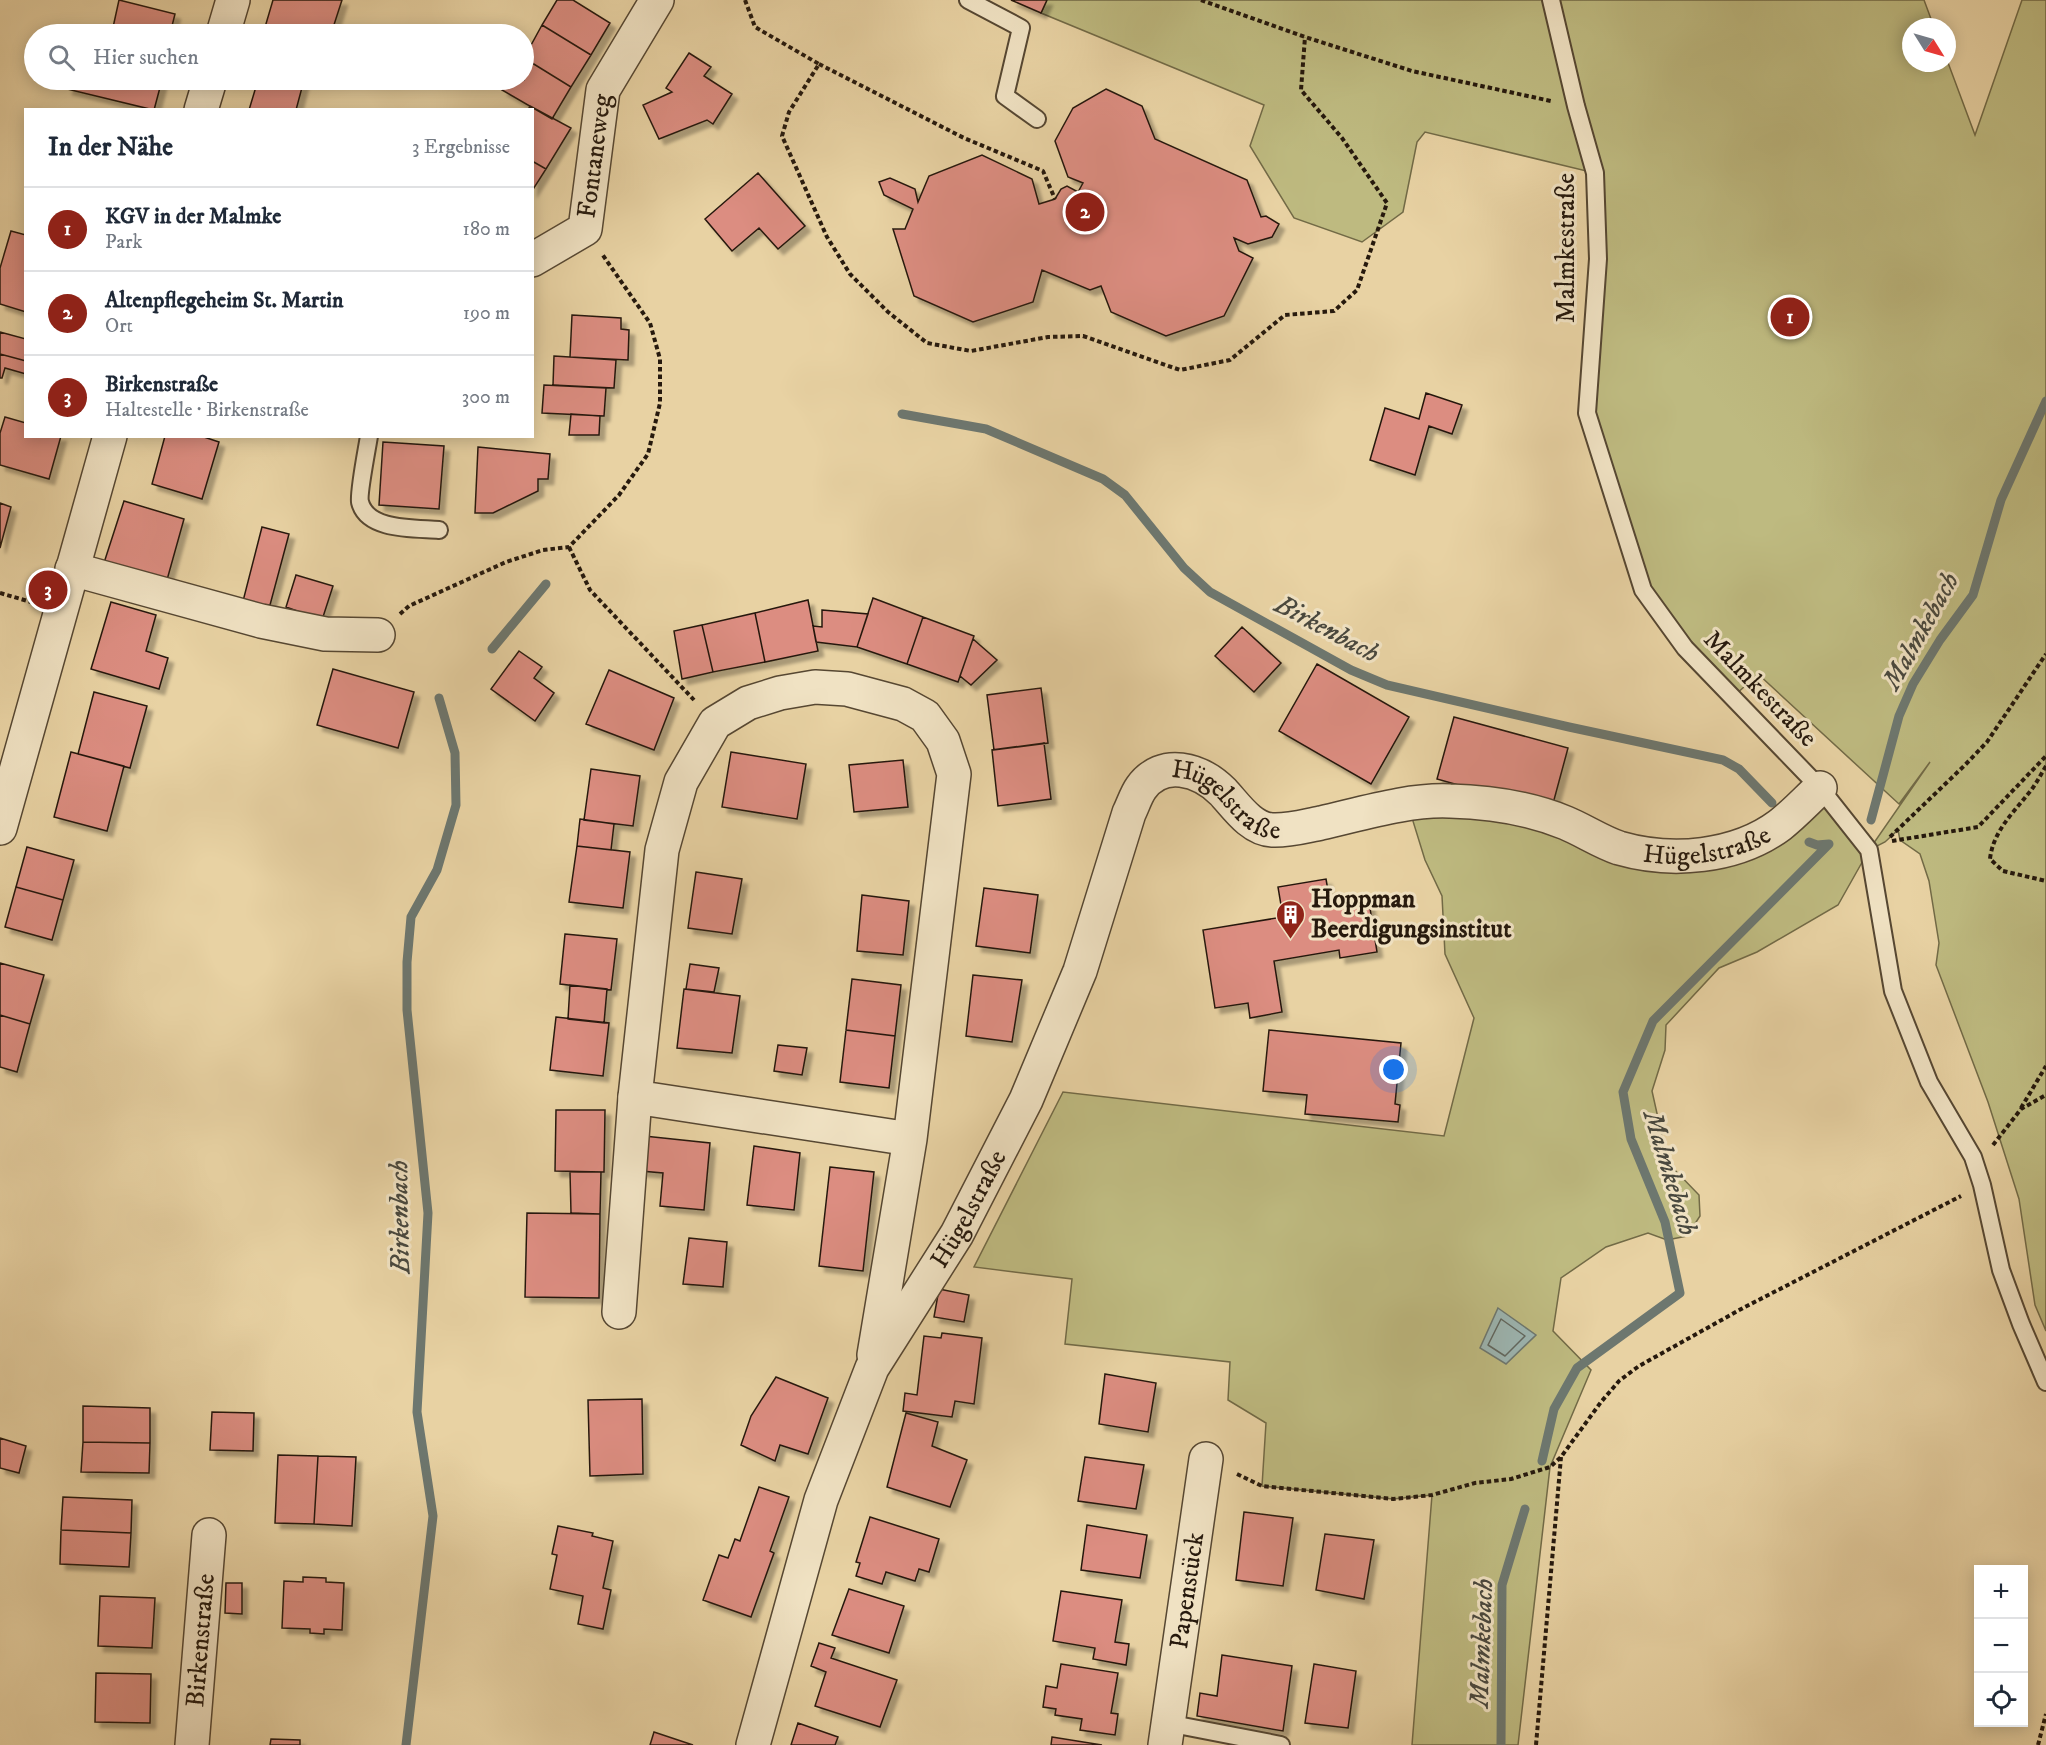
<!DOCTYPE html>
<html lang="de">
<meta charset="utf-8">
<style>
body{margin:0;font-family:"IM FELL DW Pica",serif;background:#f2f2f3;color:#1f2937}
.controls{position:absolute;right:18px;bottom:18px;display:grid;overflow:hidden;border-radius:0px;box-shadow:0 3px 15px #0003}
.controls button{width:54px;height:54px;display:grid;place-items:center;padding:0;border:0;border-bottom:2px solid #e0e1e3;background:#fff;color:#1f2937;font:30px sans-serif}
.compass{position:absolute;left:1902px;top:18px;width:54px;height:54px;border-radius:50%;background:#fff;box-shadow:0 3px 15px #0003;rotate:127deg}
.you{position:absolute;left:1394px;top:1070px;width:21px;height:21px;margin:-15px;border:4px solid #fff;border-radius:50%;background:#1a73e8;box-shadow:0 0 0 9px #1a73e833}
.badge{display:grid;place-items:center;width:39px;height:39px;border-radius:50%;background:#8f2418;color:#fff;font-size:20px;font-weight:700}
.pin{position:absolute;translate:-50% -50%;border:3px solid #fff;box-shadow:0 2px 6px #0006}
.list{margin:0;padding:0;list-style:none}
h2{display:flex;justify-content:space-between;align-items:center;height:78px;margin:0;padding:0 24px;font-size:26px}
h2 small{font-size:20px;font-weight:400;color:#747a83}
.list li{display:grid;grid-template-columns:39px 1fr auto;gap:18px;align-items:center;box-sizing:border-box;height:84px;padding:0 24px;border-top:2px solid #e0e1e3}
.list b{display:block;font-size:22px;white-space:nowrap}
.list p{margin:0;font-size:20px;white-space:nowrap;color:#747a83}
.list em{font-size:20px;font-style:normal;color:#747a83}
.icon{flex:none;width:33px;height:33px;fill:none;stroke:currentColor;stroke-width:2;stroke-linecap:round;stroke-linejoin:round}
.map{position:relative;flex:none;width:2046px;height:1745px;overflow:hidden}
.search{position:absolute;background:#fff;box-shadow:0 3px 15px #0003;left:24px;top:24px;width:510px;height:66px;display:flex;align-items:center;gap:15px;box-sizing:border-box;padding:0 21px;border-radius:33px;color:#747a83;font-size:22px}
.panel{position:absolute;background:#fff;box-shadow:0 3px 15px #0003;left:24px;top:108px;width:510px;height:330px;border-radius:0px}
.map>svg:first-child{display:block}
.green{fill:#beba80;stroke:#726a46;stroke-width:1.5}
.water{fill:#9cb5b1;stroke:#6d776f;stroke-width:1.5}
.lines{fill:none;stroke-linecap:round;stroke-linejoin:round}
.shore{stroke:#61675f;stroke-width:1.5}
.stream{stroke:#6d776f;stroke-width:9}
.building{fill:#dc8d81;stroke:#26190d;stroke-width:1.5;filter:url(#shadow)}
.lane-casing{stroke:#564732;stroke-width:20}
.street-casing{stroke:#564732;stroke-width:36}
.path{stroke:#26190d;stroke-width:4;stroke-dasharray:4.5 3;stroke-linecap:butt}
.lane{stroke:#f0e2c3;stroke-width:16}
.street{stroke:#f0e2c3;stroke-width:33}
.labels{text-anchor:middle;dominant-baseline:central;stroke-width:6;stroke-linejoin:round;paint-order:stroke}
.street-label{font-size:26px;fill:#26190d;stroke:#f0e2c3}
.poi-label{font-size:26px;font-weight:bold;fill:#26190d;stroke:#f0e2c3;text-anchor:start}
.water-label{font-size:27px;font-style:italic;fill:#49483e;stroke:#f0e2c3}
</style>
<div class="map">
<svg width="2046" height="1745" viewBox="0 0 2046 1745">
<defs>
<filter id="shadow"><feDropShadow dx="5.5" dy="5.5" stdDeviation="1.5" flood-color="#0004"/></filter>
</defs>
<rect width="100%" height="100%" fill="#e8d2a3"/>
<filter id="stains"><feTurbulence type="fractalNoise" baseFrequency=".00333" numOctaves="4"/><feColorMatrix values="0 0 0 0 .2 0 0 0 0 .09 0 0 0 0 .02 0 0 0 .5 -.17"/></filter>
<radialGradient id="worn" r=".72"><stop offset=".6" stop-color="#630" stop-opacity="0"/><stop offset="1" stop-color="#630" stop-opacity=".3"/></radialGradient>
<path class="green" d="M 1047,0 L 1924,0 L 1934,27 L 1911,27 L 1911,63 L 1947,63 L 1947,60 L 1975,135 L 2022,0 L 2046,0 L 2046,1331 L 2035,1305 L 2019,1199 L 1988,1102 L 1936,965 L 1939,943 L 1929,881 L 1920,854 L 1900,840 L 1898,830 L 1885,842 L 1869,850 L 1838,905 L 1757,952 L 1719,968 L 1666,1025 L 1665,1050 L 1652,1091 L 1668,1163 L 1699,1195 L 1700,1216 L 1687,1236 L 1667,1240 L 1648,1233 L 1606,1247 L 1561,1278 L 1553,1331 L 1591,1370 L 1550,1467 L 1518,1745 L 1412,1745 L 1432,1495 L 1393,1499 L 1262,1486 L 1266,1423 L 1228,1400 L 1230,1362 L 1065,1344 L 1072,1279 L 974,1267 L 1063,1092 L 1444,1136 L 1474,1018 L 1445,954 L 1442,896 L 1425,860 L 1408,805 L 1448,800 L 1619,848 L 1724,851 L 1820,788 L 1869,850 L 1930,762 L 1899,804 L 1758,674 L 1732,698 L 1643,590 L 1587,413 L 1595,173 L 1425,132 L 1417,142 L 1403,212 L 1362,242 L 1294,218 L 1250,146 L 1264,105 L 1041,13 Z"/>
<path class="water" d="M 1498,1308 L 1536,1335 L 1506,1364 L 1480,1348 Z"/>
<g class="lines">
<path class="shore" d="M 1501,1319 L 1525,1336 L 1505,1356 L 1488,1345 Z"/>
<path class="stream" d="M 902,414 L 986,429 L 1103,479 L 1125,495 L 1184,568 L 1210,592 L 1351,670 L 1387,685 L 1569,727 L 1723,760 L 1739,769 L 1772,803
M 492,649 L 546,584
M 1871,820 L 1899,716 L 1913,684 L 1940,640 L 1973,595 L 2001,500 L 2046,401
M 1809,842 L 1817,845 L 1829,844
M 1542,1461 L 1554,1409 L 1577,1368 L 1680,1293 L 1665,1222 L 1631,1139 L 1623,1092 L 1653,1021 L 1829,844
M 406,1745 L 433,1516 L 417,1412 L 428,1213 L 407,1010 L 407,962 L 411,917 L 437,870 L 456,805 L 455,753 L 439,698
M 1501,1745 L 1502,1585 L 1525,1509"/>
</g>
<path class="building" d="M 119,0 L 175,14 L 170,34 L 121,34 L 112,32 Z
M 273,0 L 342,0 L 331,34 L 263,34 Z
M 557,0 L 573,0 L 610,23 L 591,55 L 542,25 Z
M 1011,0 L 1047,0 L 1041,13 Z
M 542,25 L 591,55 L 571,87 L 524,58 Z
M 689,53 L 711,67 L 704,76 L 732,94 L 713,124 L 707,120 L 659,139 L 643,105 L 672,92 L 666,88 Z
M 524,58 L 571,87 L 552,119 L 502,90 L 509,80 L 524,80 Z
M 70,80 L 162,80 L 154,110 L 67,89 Z
M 258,80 L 304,80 L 296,110 L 249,110 Z
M 1106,89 L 1142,106 L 1155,139 L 1247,180 L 1261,217 L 1266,216 L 1279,224 L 1272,237 L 1248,244 L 1234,238 L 1239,251 L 1253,258 L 1224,316 L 1166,336 L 1111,312 L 1101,286 L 1090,290 L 1042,270 L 1033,302 L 973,322 L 914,296 L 893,229 L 905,229 L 913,209 L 884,195 L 879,182 L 890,178 L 915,189 L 918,202 L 929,176 L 982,155 L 1032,179 L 1039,204 L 1055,199 L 1061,189 L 1067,186 L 1078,192 L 1083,183 L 1068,177 L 1055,141 L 1073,108 Z
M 530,106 L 571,128 L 546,169 L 532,161 L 532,110 L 528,110 Z
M 532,161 L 546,169 L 532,191 Z
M 758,173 L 805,226 L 778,249 L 759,228 L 732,251 L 705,219 Z
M 11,231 L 26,235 L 26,312 L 0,304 L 0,268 Z
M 572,315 L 621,318 L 621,329 L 629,330 L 628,360 L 570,357 Z
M 0,332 L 26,339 L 26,361 L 0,354 Z
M 0,354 L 26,361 L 26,374 L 5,368 L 2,378 L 0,378 Z
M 554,356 L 616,360 L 614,388 L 553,385 Z
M 544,385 L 606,388 L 604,416 L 542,413 Z
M 1426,393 L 1462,405 L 1452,434 L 1429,426 L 1415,475 L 1370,460 L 1385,408 L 1419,419 Z
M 571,414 L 600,416 L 599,435 L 569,435 Z
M 5,417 L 26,423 L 26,436 L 61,436 L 49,479 L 0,465 L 0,433 Z
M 165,436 L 201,436 L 219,442 L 202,499 L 152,484 Z
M 383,442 L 444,446 L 439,509 L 379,505 Z
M 478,447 L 550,454 L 548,479 L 538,479 L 538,491 L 493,513 L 475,513 Z
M 124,501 L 184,519 L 165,587 L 102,569 Z
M 0,503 L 11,507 L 0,548 Z
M 262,527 L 289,534 L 270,605 L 242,605 Z
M 296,575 L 333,586 L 322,620 L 286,607 Z
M 873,598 L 923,617 L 907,664 L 857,647 Z
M 808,600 L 818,651 L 765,662 L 755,613 Z
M 111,602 L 156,615 L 146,651 L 168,658 L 159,689 L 91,669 Z
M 822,610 L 868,614 L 857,647 L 816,642 L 813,626 L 822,627 Z
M 755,613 L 765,662 L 713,672 L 702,625 Z
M 923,617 L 974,636 L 958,682 L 907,664 Z
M 702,625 L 713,672 L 682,679 L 674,631 Z
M 1242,627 L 1281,663 L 1254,692 L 1215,656 Z
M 973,639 L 997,660 L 971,685 L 960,676 Z
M 519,651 L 542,667 L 534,678 L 554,693 L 535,721 L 491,689 Z
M 1317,664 L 1409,717 L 1371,784 L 1279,731 Z
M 333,669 L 414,692 L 398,748 L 317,725 Z
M 609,670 L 674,698 L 654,750 L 586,724 Z
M 1041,688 L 1048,743 L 994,750 L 987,695 Z
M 94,692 L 147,706 L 130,768 L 78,754 Z
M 1454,717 L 1568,748 L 1551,811 L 1437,779 Z
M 1044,743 L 1051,799 L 998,806 L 992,750 Z
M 71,752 L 124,766 L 107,831 L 54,817 Z
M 731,752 L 806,764 L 797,819 L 722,807 Z
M 903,760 L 908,807 L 854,812 L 849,765 Z
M 591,769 L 640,776 L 633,826 L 584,820 Z
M 580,819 L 614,824 L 611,850 L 577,846 Z
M 577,846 L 630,852 L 623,908 L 569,902 Z
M 27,847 L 74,860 L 63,900 L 16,887 Z
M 696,872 L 742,879 L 732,934 L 688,928 Z
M 1326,879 L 1331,908 L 1369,902 L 1377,952 L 1340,958 L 1339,950 L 1274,961 L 1282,1012 L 1250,1018 L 1248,1003 L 1215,1008 L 1203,930 L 1283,917 L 1278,887 Z
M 16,887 L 63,900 L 52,940 L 5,927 Z
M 984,888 L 1038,895 L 1030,953 L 976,946 Z
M 862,895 L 909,901 L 903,955 L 857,951 Z
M 565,934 L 617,939 L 611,990 L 560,984 Z
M 0,963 L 44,975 L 30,1024 L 0,1015 Z
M 690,964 L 719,968 L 714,992 L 686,989 Z
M 973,975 L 1022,980 L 1012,1042 L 966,1036 Z
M 852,979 L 901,985 L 895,1036 L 846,1030 Z
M 570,985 L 607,989 L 604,1023 L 568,1019 Z
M 684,989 L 740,996 L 732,1053 L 677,1048 Z
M 0,1015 L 30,1024 L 17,1072 L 0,1067 Z
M 556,1017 L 609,1023 L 603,1076 L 550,1070 Z
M 846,1030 L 895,1036 L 889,1088 L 840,1082 Z
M 1269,1030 L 1401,1043 L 1395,1104 L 1400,1105 L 1398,1122 L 1305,1114 L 1307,1095 L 1263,1091 Z
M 778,1045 L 807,1048 L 802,1075 L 774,1071 Z
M 556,1110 L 605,1110 L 604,1172 L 555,1171 Z
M 644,1136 L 710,1143 L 704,1210 L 660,1206 L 663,1173 L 641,1171 Z
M 754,1146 L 800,1153 L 794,1210 L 747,1205 Z
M 830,1167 L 874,1172 L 863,1271 L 819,1266 Z
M 570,1172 L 601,1172 L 600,1214 L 571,1213 Z
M 527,1213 L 600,1214 L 599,1298 L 525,1297 Z
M 689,1238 L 727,1242 L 723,1287 L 683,1284 Z
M 939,1289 L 969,1295 L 964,1322 L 934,1317 Z
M 942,1333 L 982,1338 L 974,1404 L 955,1401 L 952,1417 L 903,1411 L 905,1393 L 917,1395 L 924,1336 L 941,1338 Z
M 1105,1374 L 1156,1383 L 1148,1432 L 1099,1424 Z
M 776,1377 L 828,1398 L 808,1454 L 780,1445 L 775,1461 L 741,1445 L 751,1416 Z
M 642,1399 L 643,1474 L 590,1476 L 588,1400 Z
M 83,1406 L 150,1408 L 150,1443 L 83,1442 Z
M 212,1412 L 254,1413 L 253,1451 L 210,1450 Z
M 906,1413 L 938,1422 L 932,1446 L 967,1460 L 950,1507 L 887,1487 Z
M 0,1438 L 26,1446 L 19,1473 L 0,1468 Z
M 83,1442 L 150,1443 L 149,1473 L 81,1472 Z
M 278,1455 L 318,1456 L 314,1524 L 275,1523 Z
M 318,1456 L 356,1457 L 352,1526 L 314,1524 Z
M 1085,1457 L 1144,1465 L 1136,1509 L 1078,1501 Z
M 759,1487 L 789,1497 L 770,1551 L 774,1553 L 751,1617 L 703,1600 L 719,1555 L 728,1558 L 735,1539 L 740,1541 Z
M 63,1497 L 132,1500 L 131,1533 L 61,1530 Z
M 1244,1512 L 1293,1518 L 1283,1586 L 1236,1580 Z
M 870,1517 L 939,1539 L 929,1572 L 919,1569 L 915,1581 L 886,1572 L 882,1584 L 856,1576 L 860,1563 L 856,1562 Z
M 1087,1525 L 1147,1535 L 1140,1578 L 1081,1570 Z
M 558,1526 L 593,1533 L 592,1536 L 613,1541 L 603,1588 L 611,1590 L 603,1629 L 578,1624 L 583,1596 L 550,1589 L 557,1555 L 552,1554 Z
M 61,1530 L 131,1533 L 129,1567 L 60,1564 Z
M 1325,1534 L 1374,1540 L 1364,1599 L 1316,1590 Z
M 303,1577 L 326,1578 L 326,1582 L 344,1583 L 342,1630 L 324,1629 L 324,1634 L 310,1633 L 310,1629 L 282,1628 L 284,1581 L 303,1582 Z
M 226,1583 L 242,1583 L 242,1614 L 225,1613 Z
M 849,1589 L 904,1606 L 889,1653 L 832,1635 Z
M 1061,1591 L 1122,1600 L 1115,1642 L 1129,1644 L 1126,1665 L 1093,1659 L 1095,1648 L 1053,1641 Z
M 100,1596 L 155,1598 L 152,1648 L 98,1646 Z
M 819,1643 L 835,1648 L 831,1658 L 897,1680 L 880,1727 L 815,1706 L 826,1672 L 811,1666 Z
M 1222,1655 L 1292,1666 L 1283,1731 L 1197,1716 L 1200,1693 L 1217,1696 Z
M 1061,1664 L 1118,1673 L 1111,1713 L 1118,1714 L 1115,1735 L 1080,1730 L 1082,1719 L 1055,1715 L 1056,1709 L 1043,1707 L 1046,1686 L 1057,1688 Z
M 1314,1664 L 1356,1671 L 1348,1728 L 1305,1723 Z
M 96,1673 L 151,1674 L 150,1723 L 95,1722 Z
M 798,1723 L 838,1737 L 835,1745 L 791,1745 Z
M 654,1732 L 693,1745 L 650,1745 Z
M 1052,1737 L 1102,1745 L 1051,1745 Z
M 271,1739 L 300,1740 L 300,1745 L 270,1745 Z"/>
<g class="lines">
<defs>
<path id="lane" d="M 968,0 L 1021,28 L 1005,96 L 1037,119
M 1551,0 L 1576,106 L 1595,173 L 1598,259 L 1587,413 L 1643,590 L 1685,648 L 1820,788 L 1869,850 L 1893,991 L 1929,1082 L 1973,1157 L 1982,1185 L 2001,1270 L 2021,1324 L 2046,1382
M 369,436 C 367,449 358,494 360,502 C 367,531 415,528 439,530
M 1167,1723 L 1281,1745"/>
<g id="street">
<path d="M 223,34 L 233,0"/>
<path d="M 201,110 L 210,80"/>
<path id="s1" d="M 532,260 L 585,229 L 603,90 L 657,0"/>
<path d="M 72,569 L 261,621 L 325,634 L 378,635"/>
<path d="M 0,828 L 110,436"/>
<path d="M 619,1312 L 635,1097"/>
<path d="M 874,1355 L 910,1139 L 954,774 L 943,741 L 925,716 L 903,704 L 847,689 L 815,687 L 780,693 L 748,703 L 715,723 L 681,782 L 662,850 L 635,1097 L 910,1139"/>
<path id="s2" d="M 192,1745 L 209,1535"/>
<path id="s3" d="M 753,1745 L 821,1500 L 872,1368 L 957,1234 L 1026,1100 L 1080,971 L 1129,813 C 1133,805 1136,795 1141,788 C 1162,758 1200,769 1223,792 C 1236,806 1251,829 1272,830 C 1288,831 1305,826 1321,823 C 1361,814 1409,799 1450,801 C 1489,802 1530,808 1566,823 C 1583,830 1601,842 1619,848 C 1671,863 1736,858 1780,825 C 1794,814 1807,800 1820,788"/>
<path id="s4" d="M 1165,1745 L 1206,1459"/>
</g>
</defs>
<use href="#lane" class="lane-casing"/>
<use href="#street" class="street-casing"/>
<path class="path" d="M 745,0 L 755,27 L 819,64 L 789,112 L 782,136 L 827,237 L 850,274 L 888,312 L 927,343 L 971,351 L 1048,337 L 1083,336 L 1180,370 L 1230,360 L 1285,315 L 1334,311 L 1357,290 L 1387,203 L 1342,138 L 1301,90 L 1305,37
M 1201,0 L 1305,37 L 1412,71 L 1551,101
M 819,64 L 964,138 L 1043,171 L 1055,199
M 569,547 L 590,590 L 694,700
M 0,593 L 31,602
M 400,614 L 409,606 L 506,562 L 543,550 L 569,547 L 619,495 L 648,454 L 660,403 L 660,359 L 650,323 L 602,254
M 2046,766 C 2040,776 2035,786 2028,794 C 2012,814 1993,832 1990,859 L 2003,871 L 2046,881
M 1890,837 L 1965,765 L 1987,742 L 2046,654
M 1892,841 L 1978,827 L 2046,756
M 2021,1108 L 2046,1066
M 1993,1145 L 2021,1109 L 2046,1095
M 1237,1474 L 1262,1486 L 1393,1499 L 1432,1495 L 1475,1483 L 1511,1479 L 1550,1467 L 1561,1457 L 1601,1402 L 1619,1381 L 1639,1366 L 1743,1308 L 1961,1196
M 1536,1745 L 1561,1457
M 2038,1745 L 2046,1714"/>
<use href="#lane" class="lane"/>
<use href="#street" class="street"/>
</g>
<defs>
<symbol id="building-pin" viewBox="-11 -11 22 30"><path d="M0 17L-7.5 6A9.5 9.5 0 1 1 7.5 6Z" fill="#8f2418" stroke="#f0e2c3"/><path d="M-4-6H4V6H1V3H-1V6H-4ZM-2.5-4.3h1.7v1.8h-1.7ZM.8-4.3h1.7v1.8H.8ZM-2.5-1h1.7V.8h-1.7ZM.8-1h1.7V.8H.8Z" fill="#fff"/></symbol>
</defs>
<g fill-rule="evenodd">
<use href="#building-pin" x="1274" y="898" width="33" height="45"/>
</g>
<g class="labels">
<g class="street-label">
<text stroke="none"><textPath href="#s1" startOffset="135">Fontaneweg</textPath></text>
<text transform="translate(1566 248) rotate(-90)">Malmkestraße</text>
<text transform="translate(1760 689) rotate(46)">Malmkestraße</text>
<text stroke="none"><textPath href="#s3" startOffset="1140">Hügelstraße</textPath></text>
<text stroke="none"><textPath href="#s3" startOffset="1644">Hügelstraße</textPath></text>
<text stroke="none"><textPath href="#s3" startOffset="582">Hügelstraße</textPath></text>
<text stroke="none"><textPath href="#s4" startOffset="156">Papenstück</textPath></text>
<text stroke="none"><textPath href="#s2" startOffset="105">Birkenstraße</textPath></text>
</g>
<g class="poi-label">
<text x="1311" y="899">Hoppman<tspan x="1311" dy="30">Beerdigungsinstitut</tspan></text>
</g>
<g class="water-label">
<text transform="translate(1327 629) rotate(28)">Birkenbach</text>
<text transform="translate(1921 631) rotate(-61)">Malmkebach</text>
<text transform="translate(1670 1173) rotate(73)">Malmkebach</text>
<text transform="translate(400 1217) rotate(-91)">Birkenbach</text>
<text transform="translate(1482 1643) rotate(-88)">Malmkebach</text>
</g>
</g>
<rect width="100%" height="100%" filter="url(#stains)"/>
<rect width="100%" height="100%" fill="url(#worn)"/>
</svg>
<div class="controls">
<button>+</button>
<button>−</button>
<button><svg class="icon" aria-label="locate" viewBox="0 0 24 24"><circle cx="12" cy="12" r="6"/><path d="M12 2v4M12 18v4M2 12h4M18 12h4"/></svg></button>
</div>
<svg class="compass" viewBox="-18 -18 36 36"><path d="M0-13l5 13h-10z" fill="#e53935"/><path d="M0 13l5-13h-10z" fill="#747a83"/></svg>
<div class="you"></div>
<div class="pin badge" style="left:1790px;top:317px">1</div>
<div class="pin badge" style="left:1085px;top:212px">2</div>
<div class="pin badge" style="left:48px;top:590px">3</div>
<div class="search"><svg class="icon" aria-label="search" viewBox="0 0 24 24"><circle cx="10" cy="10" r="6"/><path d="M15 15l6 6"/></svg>Hier suchen</div>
<section class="panel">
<h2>In der Nähe<small>3 Ergebnisse</small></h2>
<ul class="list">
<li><span class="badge">1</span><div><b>KGV in der Malmke</b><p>Park</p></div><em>180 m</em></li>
<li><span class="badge">2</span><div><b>Altenpflegeheim St. Martin</b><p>Ort</p></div><em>190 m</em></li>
<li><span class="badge">3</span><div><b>Birkenstraße</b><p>Haltestelle · Birkenstraße</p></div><em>300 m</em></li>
</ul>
</section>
</div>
